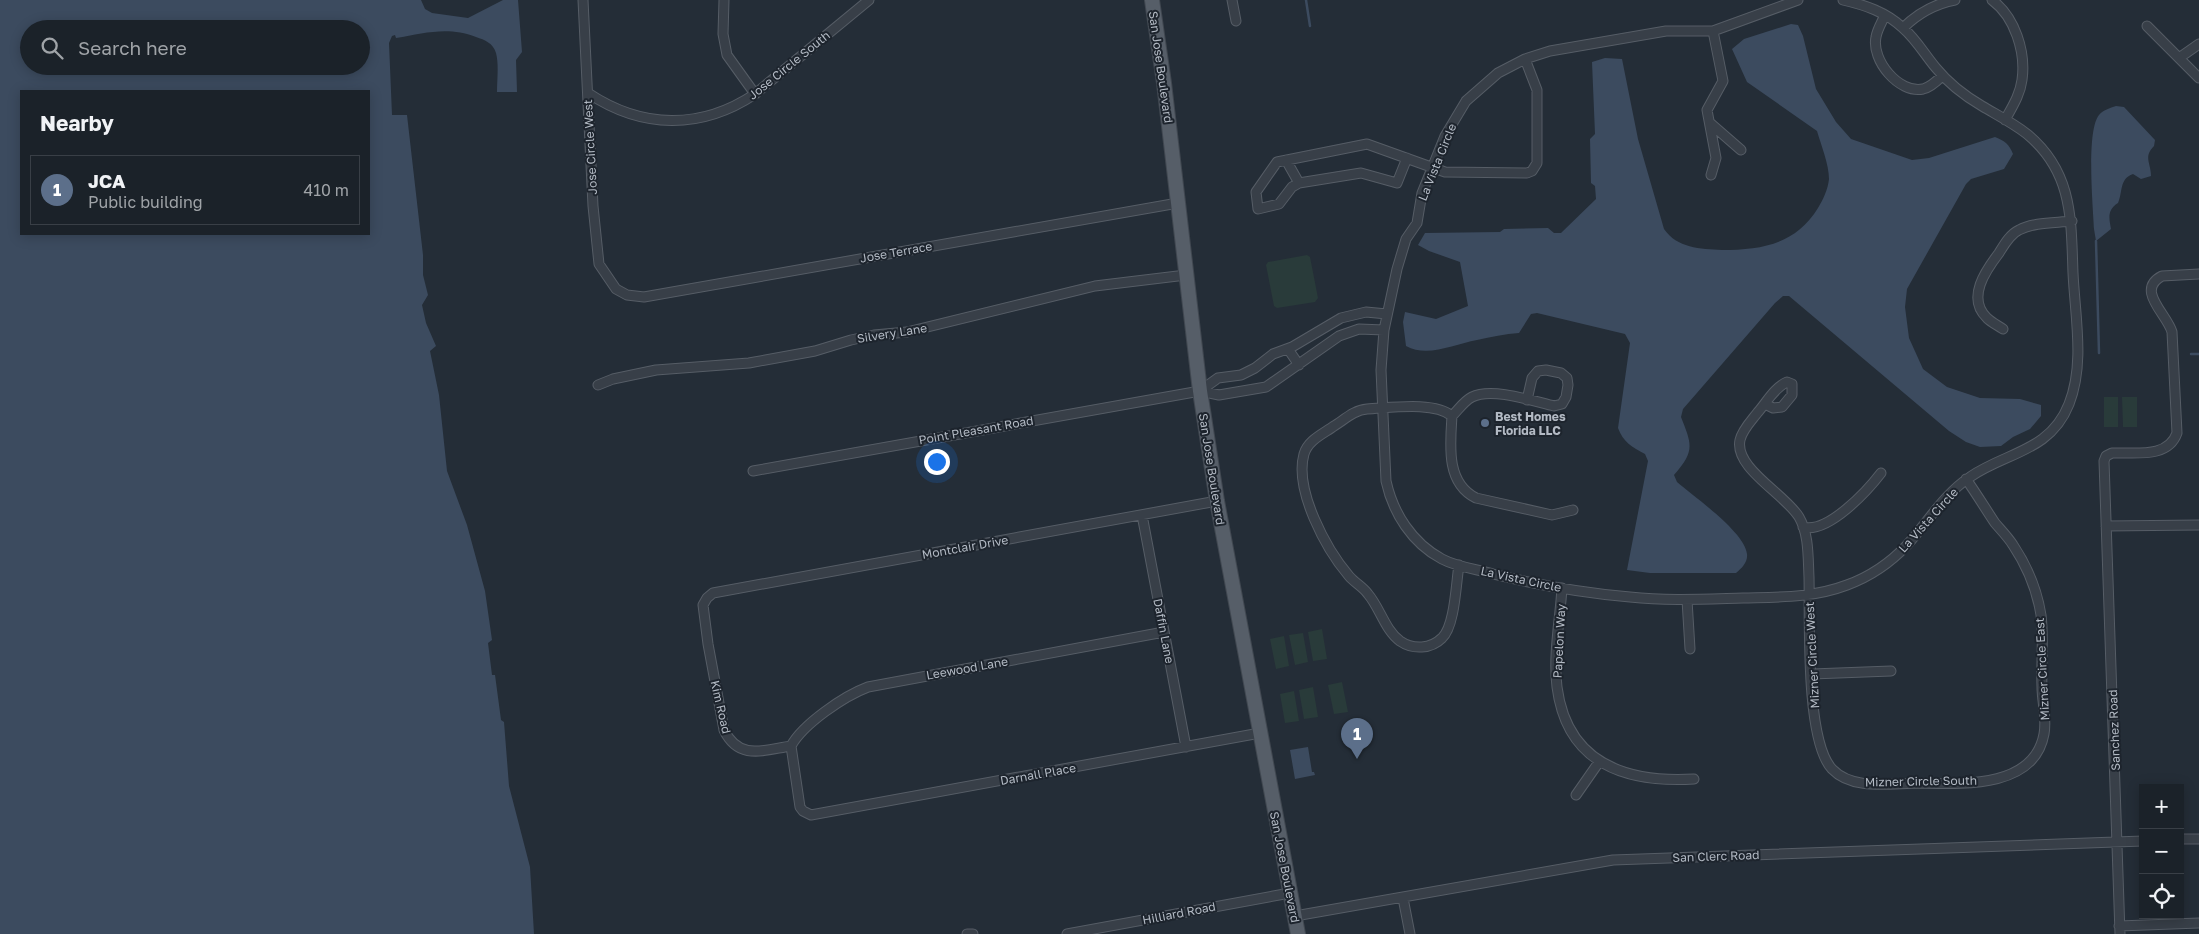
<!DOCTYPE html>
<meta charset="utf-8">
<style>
body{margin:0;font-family:"Golos Text",sans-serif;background:#242a31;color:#f1f3f6}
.controls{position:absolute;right:15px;bottom:15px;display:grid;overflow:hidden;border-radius:0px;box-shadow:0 2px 12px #0003}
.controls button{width:45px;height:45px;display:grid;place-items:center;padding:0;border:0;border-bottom:1px solid #393f46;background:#1b2229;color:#f1f3f6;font:25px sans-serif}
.you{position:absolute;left:936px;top:461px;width:18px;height:18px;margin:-12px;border:4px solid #fff;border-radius:50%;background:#1a73e8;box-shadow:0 0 0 8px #1a73e833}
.badge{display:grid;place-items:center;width:32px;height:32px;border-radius:50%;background:#bca0f2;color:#fff;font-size:16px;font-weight:700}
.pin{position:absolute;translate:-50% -41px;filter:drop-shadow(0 1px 2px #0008)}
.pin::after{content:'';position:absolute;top:26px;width:18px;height:15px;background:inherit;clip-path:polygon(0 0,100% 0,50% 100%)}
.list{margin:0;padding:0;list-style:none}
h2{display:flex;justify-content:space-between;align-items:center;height:65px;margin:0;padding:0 20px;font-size:21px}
h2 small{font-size:16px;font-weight:400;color:#a0a4a8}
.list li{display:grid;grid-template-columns:32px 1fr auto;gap:15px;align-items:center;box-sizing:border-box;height:70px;margin:0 10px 10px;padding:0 10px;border:1px solid #393f46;border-radius:0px}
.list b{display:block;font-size:19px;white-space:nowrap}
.list p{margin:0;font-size:16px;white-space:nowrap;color:#a0a4a8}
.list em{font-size:16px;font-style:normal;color:#a0a4a8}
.icon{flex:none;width:28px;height:28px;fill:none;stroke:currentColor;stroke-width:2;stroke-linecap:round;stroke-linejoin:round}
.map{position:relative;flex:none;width:2199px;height:934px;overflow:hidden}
.search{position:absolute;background:#1b2229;box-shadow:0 2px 12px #0003;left:20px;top:20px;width:350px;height:55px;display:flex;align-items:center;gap:12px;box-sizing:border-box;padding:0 18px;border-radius:28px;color:#a0a4a8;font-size:19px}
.panel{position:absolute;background:#1b2229;box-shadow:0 2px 12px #0003;left:20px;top:90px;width:350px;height:145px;border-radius:0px}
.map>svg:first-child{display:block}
.green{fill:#293b3a}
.water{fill:#3c4b5f;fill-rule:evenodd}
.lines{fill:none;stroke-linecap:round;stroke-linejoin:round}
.stream{stroke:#3c4b5f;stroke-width:2.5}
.minor-casing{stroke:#565d66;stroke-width:11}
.primary-casing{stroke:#414851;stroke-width:16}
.minor{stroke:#383f48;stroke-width:9}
.primary{stroke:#565e68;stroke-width:14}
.service-dot{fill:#5c6f8a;stroke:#1d242d;stroke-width:2}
.labels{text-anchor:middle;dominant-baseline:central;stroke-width:4;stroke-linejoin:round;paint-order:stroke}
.street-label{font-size:12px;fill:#b3bac4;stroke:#1d242d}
.poi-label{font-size:12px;font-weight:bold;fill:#b3bac4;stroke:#1d242d;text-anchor:start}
</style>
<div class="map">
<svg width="2199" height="934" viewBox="0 0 2199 934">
<rect width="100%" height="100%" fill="#242d37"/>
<path class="green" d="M 1307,255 L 1310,257 L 1318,298 L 1315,302 L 1277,308 L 1274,306 L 1266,265 L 1268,262 Z
M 2104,397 L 2118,397 L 2118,427 L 2104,427 Z
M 2122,397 L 2137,397 L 2137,427 L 2123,427 Z
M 1322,629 L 1327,659 L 1313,661 L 1308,632 Z
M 1303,633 L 1308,662 L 1295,665 L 1289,635 Z
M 1284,636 L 1289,666 L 1276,669 L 1270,639 Z
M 1342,682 L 1348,712 L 1334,714 L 1328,685 Z
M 1313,687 L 1318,717 L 1304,719 L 1299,690 Z
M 1294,691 L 1299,721 L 1285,723 L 1280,694 Z"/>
<path class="water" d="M 0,0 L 421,0 L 425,9 L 432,13 L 468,18 L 503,0 L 518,0 L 522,52 L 516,60 L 517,92 L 497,92 C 497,80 499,64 496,53 C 493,43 485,40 476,37 C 448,26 425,33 396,38 L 395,35 L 392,36 L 389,43 L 392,115 L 407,115 L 423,255 L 423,275 L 428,295 L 422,305 L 426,323 L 436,346 L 430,351 L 439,395 L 447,471 L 467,525 L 485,591 L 492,640 L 488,643 L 492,675 L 495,675 L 501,720 L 504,722 L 509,786 L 530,867 L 534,934 L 0,934 ZM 29,29 L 361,29 L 361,66 L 29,66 ZM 21,91 L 369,91 L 369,234 L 21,234 Z
M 1791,24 L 1798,25 L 1803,36 L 1816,89 L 1836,122 L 1851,139 L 1912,160 L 1929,158 L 1995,137 C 2005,141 2009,144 2013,154 L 2004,169 L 1971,179 L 1966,184 L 1907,289 L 1905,307 L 1909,338 L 1923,369 L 1947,387 L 1980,398 L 2020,399 L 2041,405 L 2041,416 L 2030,429 L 2013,437 L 2001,446 L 1980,447 L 1966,442 L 1949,431 L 1789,296 L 1783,296 L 1775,303 L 1683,409 L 1681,417 C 1692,445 1695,451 1674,475 L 1677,482 C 1693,496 1745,532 1747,554 C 1748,562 1742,568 1736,573 L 1650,573 L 1627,570 L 1648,461 L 1645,454 C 1632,447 1623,442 1618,428 L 1630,343 L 1625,334 L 1537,313 L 1531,314 L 1519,333 C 1505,334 1491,337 1477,340 C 1454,344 1428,358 1406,346 L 1403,322 L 1405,312 L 1436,319 L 1468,306 L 1460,262 L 1429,251 L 1418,245 L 1425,233 L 1500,232 L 1504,229 L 1548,228 L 1554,233 L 1561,233 L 1596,199 L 1595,186 L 1591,183 L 1590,139 L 1595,134 L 1592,62 L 1605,58 L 1622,59 L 1638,139 L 1664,229 C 1677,248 1700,249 1722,250 C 1762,250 1796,244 1818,208 C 1823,200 1828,189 1829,179 C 1829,164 1821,145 1817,131 L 1747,82 L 1732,49 L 1744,39 Z
M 2116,106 L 2124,107 L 2155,140 L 2154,146 C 2143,157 2151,163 2151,176 L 2141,179 L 2133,174 C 2119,179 2123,192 2118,203 C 2107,210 2109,218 2111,229 L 2096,241 L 2094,229 C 2093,206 2086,131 2099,115 C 2103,110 2110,108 2116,106 Z
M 1308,747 L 1312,772 L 1314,772 L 1315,775 L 1295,779 L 1290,750 Z"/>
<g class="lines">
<path class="stream" d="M 1306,0 L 1310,26
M 2096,241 L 2099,353
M 2191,354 L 2199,354"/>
<defs>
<path id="minor" d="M 583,0 L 593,206 L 599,264 L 616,289 L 627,295 L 644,297 L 1178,203
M 724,0 L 723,34 L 727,55 L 755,94
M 1232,0 L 1236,21
M 1798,0 L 1713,31 L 1666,31 L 1550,51 L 1525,59 L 1498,73 L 1466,101 L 1445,136 L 1422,193 L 1417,223 L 1406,239 L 1397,269 L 1384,330 L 1381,370 L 1386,481 C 1393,513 1412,543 1442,559 C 1457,567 1476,569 1493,574 C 1538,585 1584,593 1630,597 C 1667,601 1705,599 1743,598 C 1778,597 1813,598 1847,585 C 1869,577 1891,562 1907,545 C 1928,522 1944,494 1970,477 C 2006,452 2050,452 2069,404 C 2085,364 2075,316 2073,273 C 2071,219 2073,172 2027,134 C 2013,123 1997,115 1982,106 C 1965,96 1949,84 1936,68 C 1925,55 1916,39 1903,28 C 1886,12 1865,5 1843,0
M 1992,0 C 2015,17 2026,52 2022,80 C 2020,95 2012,107 2005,120
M 1885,15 C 1882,22 1877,30 1876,37 C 1871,60 1899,94 1923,89 C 1931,87 1937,81 1942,76
M 2147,26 L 2199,78
M 1903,28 C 1918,13 1934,4 1955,0
M 2179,58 L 2199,44
M 588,93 C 642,129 701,130 755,94 L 869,0
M 1710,123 L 1741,150
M 1407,158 L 1397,183 L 1361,173 L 1299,183 L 1292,187 L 1279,204 L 1258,209 L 1256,192 L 1277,162 L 1367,144 L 1445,172 L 1527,173 L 1532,171 L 1537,163 L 1537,90 L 1525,59
M 1286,160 L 1299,183
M 1711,175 L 1716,158 L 1707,110 L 1723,81 L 1713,31
M 2003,329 C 1997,325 1991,322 1987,318 C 1966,298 1986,270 1999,253 C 2004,245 2010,234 2019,230 C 2034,222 2055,223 2072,221
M 1288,349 L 1299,365
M 598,385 L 613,379 L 656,370 L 749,363 L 815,351 L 851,340 L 874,335 L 907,332 L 1095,286 L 1186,275
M 1200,391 L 1218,378 L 1241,375 L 1255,368 L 1273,354 L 1292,347 L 1341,318 L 1366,312 L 1387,314
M 1765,404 L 1773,408 L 1782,407 L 1792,395 L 1792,384 L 1787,382 C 1775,387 1766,403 1758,412 C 1752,420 1742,430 1740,440 C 1734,468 1785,494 1799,517 C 1809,534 1808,557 1809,577 C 1810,619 1805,740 1832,769 C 1853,791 1891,783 1919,783 C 1961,784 2034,789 2044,734 C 2047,718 2042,702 2042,687 C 2041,663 2044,638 2041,615 C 2037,590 2027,566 2013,545 C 2008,537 2001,530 1995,523 C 1985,508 1976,493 1966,479
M 1452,416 C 1434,401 1390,408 1367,409 C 1354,410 1344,420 1334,426 C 1323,434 1308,440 1304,454 C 1294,490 1326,549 1349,576 C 1355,583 1363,587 1368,594 C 1380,608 1385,630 1400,641 C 1413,650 1431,649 1442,638 C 1455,626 1456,583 1459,565
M 1452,416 C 1459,409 1464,401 1472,397 C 1492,387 1533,401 1554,406 L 1562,404 L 1566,397 L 1568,385 L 1567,378 L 1561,373 L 1546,370 L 1538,371 L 1532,378 L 1527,400
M 1452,416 C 1450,446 1446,483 1476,498 L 1552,515 L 1573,510
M 753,471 L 1200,391 L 1219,395 L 1266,387 L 1339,336 L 1359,329 L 1384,330
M 1142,515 L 1186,747
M 2106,526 L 2199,525
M 1803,527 C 1828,534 1868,490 1881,473
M 1562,588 C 1560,620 1553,655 1557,687 C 1567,764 1626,783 1694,779
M 1687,600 L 1690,649
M 1812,674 L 1891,671
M 791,746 C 764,750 739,761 724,730 L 708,644 L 703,605 L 707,598 L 713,593 L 1217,501
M 791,746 L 800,807 L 803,811 L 811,815 L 1260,733
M 791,746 C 803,724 844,696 868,687 L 1164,632
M 1576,795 L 1599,762
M 2180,839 L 2199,839
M 1403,898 L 1410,934
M 1295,916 L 1613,860 L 2143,841
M 2119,926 L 2199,923
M 967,934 L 973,934
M 1067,934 L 1290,893
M 2120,934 L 2104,461 L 2106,456 L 2112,453 C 2134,452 2168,459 2177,433 L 2172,332 C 2167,314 2135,290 2162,276 L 2199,274"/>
<path id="primary" d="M 1152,0 L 1164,83 L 1200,391 L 1217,501 L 1298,934"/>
</defs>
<use href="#minor" class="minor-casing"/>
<use href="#primary" class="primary-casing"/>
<use href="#minor" class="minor"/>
<use href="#primary" class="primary"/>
</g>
<circle class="service-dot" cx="1485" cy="423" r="5"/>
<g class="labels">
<g class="street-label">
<text transform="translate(789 65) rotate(-39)">Jose Circle South</text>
<text transform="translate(1161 67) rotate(82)">San Jose Boulevard</text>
<text transform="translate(590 147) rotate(-93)">Jose Circle West</text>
<text transform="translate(1437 162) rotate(-68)">La Vista Circle</text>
<text transform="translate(896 252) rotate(-10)">Jose Terrace</text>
<text transform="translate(892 333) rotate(-9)">Silvery Lane</text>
<text transform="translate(976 430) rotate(-10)">Point Pleasant Road</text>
<text transform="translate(1212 469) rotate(81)">San Jose Boulevard</text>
<text transform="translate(1928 520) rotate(-48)">La Vista Circle</text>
<text transform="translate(965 547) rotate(-10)">Montclair Drive</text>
<text transform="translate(1521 579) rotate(12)">La Vista Circle</text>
<text transform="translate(1164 631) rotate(79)">Daffin Lane</text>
<text transform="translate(1559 641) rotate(-87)">Papelon Way</text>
<text transform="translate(1812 655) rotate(-93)">Mizner Circle West</text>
<text transform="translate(967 668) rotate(-10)">Leewood Lane</text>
<text transform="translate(2042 669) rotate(-93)">Mizner Circle East</text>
<text transform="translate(721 707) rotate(77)">Kim Road</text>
<text transform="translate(2114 730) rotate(-92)">Sanchez Road</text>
<text transform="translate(1038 774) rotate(-10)">Darnall Place</text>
<text transform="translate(1921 781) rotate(-1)">Mizner Circle South</text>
<text transform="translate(1716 856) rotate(-2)">San Clerc Road</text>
<text transform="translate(1285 867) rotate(79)">San Jose Boulevard</text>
<text transform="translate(1179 913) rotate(-11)">Hilliard Road</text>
</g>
<g class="poi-label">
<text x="1495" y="416">Best Homes<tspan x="1495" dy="14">Florida LLC</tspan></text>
</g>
</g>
</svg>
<div class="controls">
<button>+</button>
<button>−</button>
<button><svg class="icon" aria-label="locate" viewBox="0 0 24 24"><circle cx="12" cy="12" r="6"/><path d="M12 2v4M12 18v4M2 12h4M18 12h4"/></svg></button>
</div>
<div class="you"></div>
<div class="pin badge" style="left:1357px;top:759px;background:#5c6f8a">1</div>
<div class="search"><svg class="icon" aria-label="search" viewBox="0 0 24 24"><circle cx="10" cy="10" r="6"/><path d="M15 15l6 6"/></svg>Search here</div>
<section class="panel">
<h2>Nearby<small></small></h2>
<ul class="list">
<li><span class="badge" style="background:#5c6f8a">1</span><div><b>JCA</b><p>Public building</p></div><em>410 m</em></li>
</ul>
</section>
</div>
